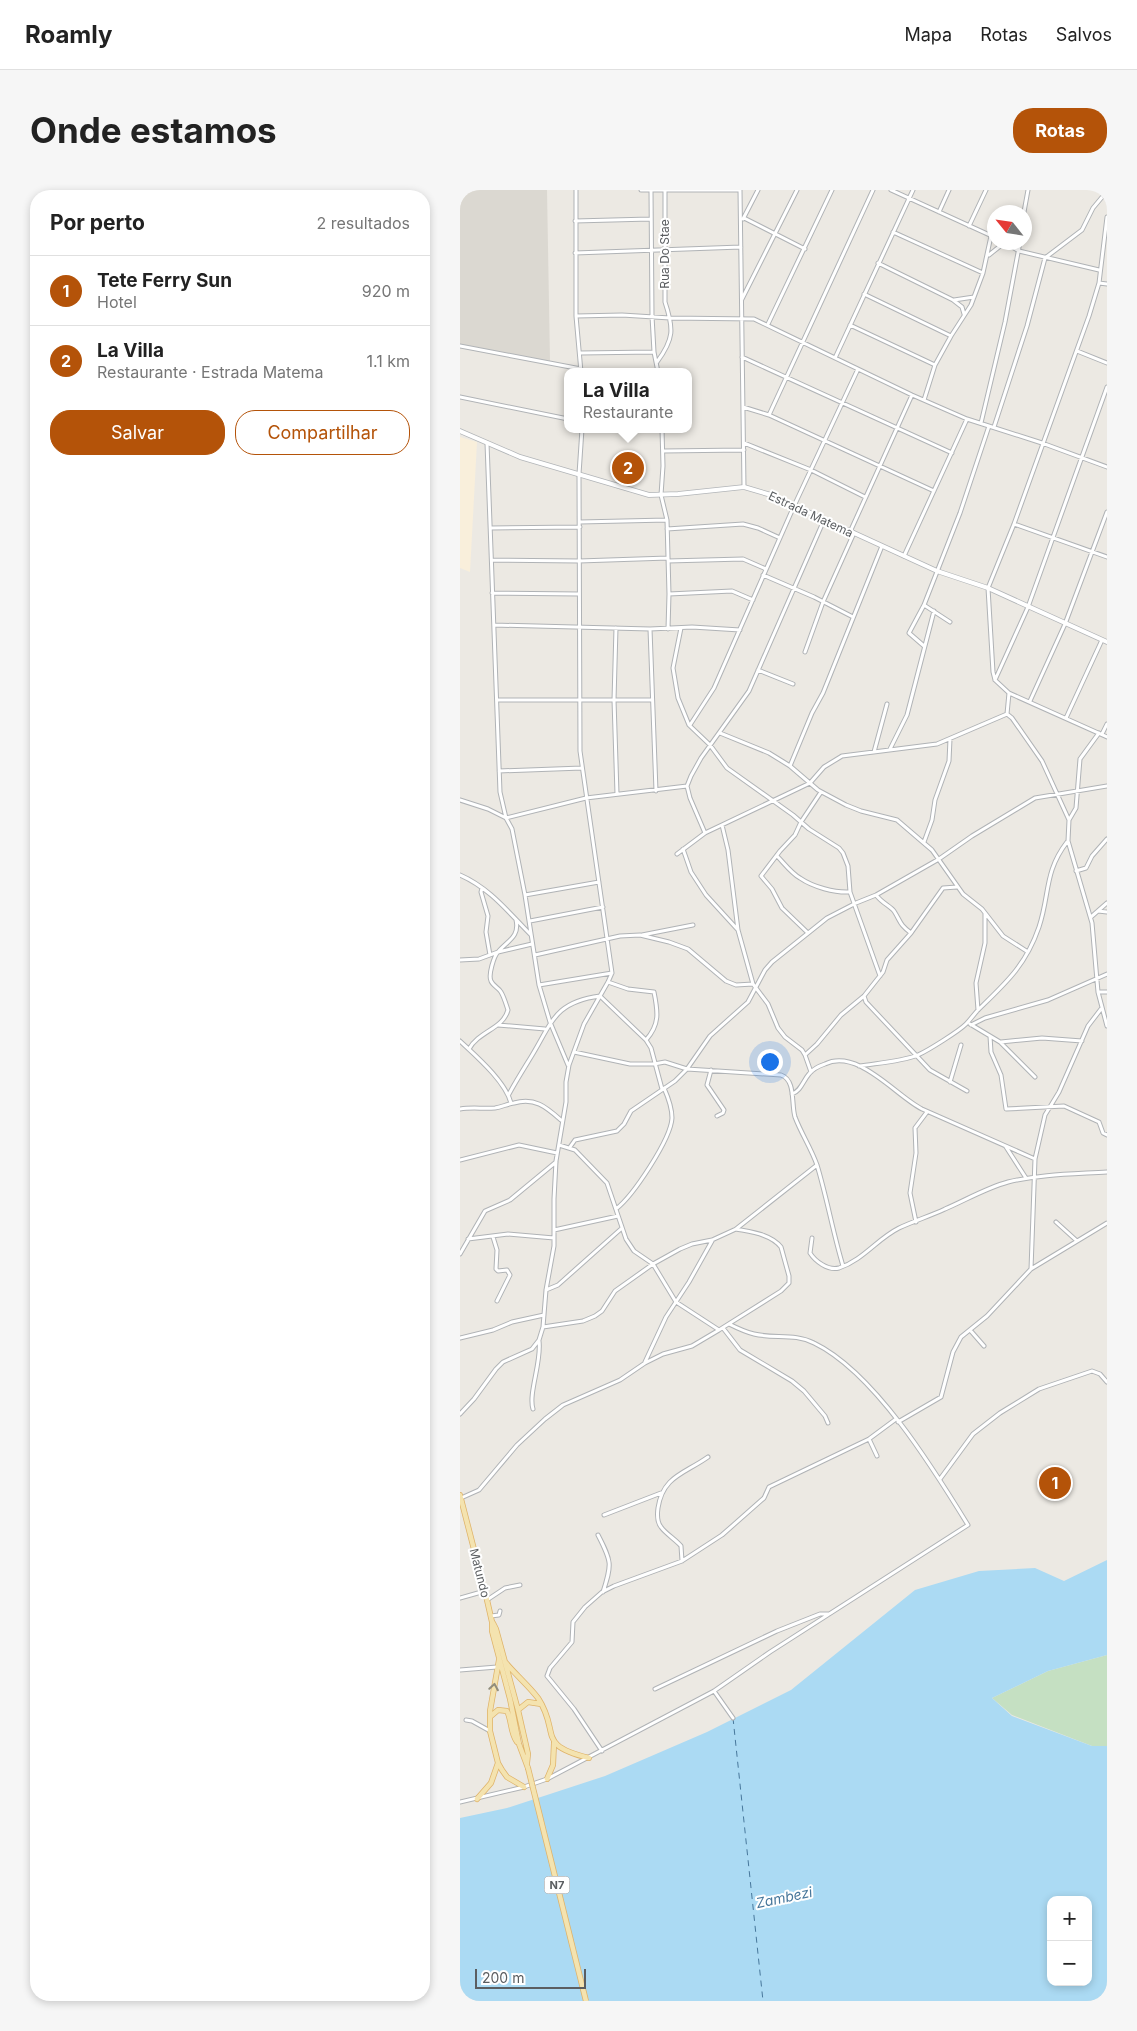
<!DOCTYPE html>
<html lang="pt">
<meta charset="utf-8">
<style>
body{margin:0;font-family:Inter,sans-serif;background:#f6f6f6;color:#222}
.controls{position:absolute;right:15px;bottom:15px;display:grid;overflow:hidden;border-radius:10px;box-shadow:0 2px 8px #0003}
.controls button{width:45px;height:45px;display:grid;place-items:center;padding:0;border:0;border-bottom:1px solid #e0e0e0;background:#fff;color:#222;font:25px sans-serif}
.compass{position:absolute;left:527px;top:15px;width:45px;height:45px;border-radius:50%;background:#fff;box-shadow:0 2px 8px #0003;rotate:300deg}
.scale{position:absolute;left:15px;bottom:12px;width:111px;box-sizing:border-box;padding-left:5px;border:2px solid #5b5e61;border-top:0;font-size:14px;line-height:18px;white-space:nowrap;color:#5b5e61;-webkit-text-stroke:4px #fff;paint-order:stroke}
.you{position:absolute;left:309px;top:871px;width:18px;height:18px;margin:-12px;border:4px solid #fff;border-radius:50%;background:#1a73e8;box-shadow:0 0 0 8px #1a73e833}
.badge{display:grid;place-items:center;width:32px;height:32px;border-radius:50%;background:#b45309;color:#fff;font-size:16px;font-weight:700}
.pin{position:absolute;translate:-50% -50%;border:2px solid #fff;box-shadow:0 1px 5px #0006}
.popup{position:absolute;left:104px;top:178px;width:128px;height:65px;box-sizing:border-box;display:grid;place-content:center;border-radius:10px;background:#fff;filter:drop-shadow(0 1px 4px #0005);font-size:16px;white-space:nowrap;color:#767676}
.popup b{font-size:19px;color:#222}
.popup::after{content:'';position:absolute;left:50%;top:100%;margin-left:-10px;border:10px solid transparent;border-top-color:#fff}
.list{margin:0;padding:0;list-style:none}
h2{display:flex;justify-content:space-between;align-items:center;height:65px;margin:0;padding:0 20px;font-size:21px}
h2 small{font-size:16px;font-weight:400;color:#767676}
.list li{display:grid;grid-template-columns:32px 1fr auto;gap:15px;align-items:center;box-sizing:border-box;height:70px;padding:0 20px;border-top:1px solid #e0e0e0}
.list b{display:block;font-size:19px;white-space:nowrap}
.list p{margin:0;font-size:16px;white-space:nowrap;color:#767676}
.list em{font-size:16px;font-style:normal;color:#767676}
.actions{display:flex;gap:10px;padding:15px 20px}
.actions a{flex:1;padding:11px 0;border:1px solid #b45309;border-radius:20px;text-align:center;font-size:18px;color:#b45309}
.actions .main{background:#b45309;color:#fff}
.map{position:relative;flex:none;width:647px;height:1811px;overflow:hidden;border-radius:20px}
header{display:flex;align-items:center;gap:30px;box-sizing:border-box;height:70px;padding:0 25px;background:#fff;border-bottom:1px solid #e0e0e0}
header strong{font-size:24px}
nav{display:flex;gap:28px;margin-inline-start:auto;font-size:18px}
.intro{display:flex;align-items:center;justify-content:space-between;box-sizing:border-box;height:120px;padding:0 30px}
h1{margin:0;font-size:35px}
.button{padding:12px 22px;border-radius:20px;background:#b45309;color:#fff;font-size:18px;font-weight:700}
main{display:flex;gap:30px;padding:0 30px}
aside{flex:1;background:#fff;border-radius:20px;box-shadow:0 2px 8px #0003}
.map>svg:first-child{display:block}
.commercial{fill:#f9efdb}
.education{fill:#dbd8d1}
.green{fill:#c5e0c2}
.water{fill:#abdaf3;fill-rule:evenodd}
.lines{fill:none;stroke-linecap:round;stroke-linejoin:round}
.ferry{stroke:#47779b;stroke-width:1;stroke-dasharray:6 5;stroke-linecap:butt}
.street-casing{stroke:#b0b3b6;stroke-width:5}
.secondary-casing{stroke:#b2b5b8;stroke-width:5.5}
.primary-casing{stroke:#dfb369;stroke-width:6}
.street{stroke:#fff;stroke-width:3}
.secondary{stroke:#fff;stroke-width:4}
.primary{stroke:#f4e3af;stroke-width:4.5}
.primary-bridge-casing{stroke:#dfb369;stroke-width:6;stroke-linecap:butt}
.primary-bridge{stroke:#f4e3af;stroke-width:4.5}
.oneway{stroke:#918d7c}
.labels{text-anchor:middle;dominant-baseline:central;stroke-width:4;stroke-linejoin:round;paint-order:stroke}
.shield{fill:#fff;stroke:#8c8e90;stroke-width:1}
.shield-label{font-size:11px;font-weight:bold;fill:#5b5e61}
.street-label{font-size:12px;fill:#5b5e61;stroke:#fff}
.water-label{font-size:14px;font-style:italic;fill:#47779b;stroke:#fff}
</style>
<header>
<strong>Roamly</strong>
<nav><a>Mapa</a><a>Rotas</a><a>Salvos</a></nav>
</header>
<div class="intro"><h1>Onde estamos</h1><a class="button">Rotas</a></div>
<main>
<aside>
<h2>Por perto<small>2 resultados</small></h2>
<ul class="list">
<li><span class="badge">1</span><div><b>Tete Ferry Sun</b><p>Hotel</p></div><em>920 m</em></li>
<li><span class="badge">2</span><div><b>La Villa</b><p>Restaurante · Estrada Matema</p></div><em>1.1 km</em></li>
</ul>
<div class="actions"><a class="main">Salvar</a><a>Compartilhar</a></div>
</aside>
<div class="map">
<svg width="647" height="1811" viewBox="0 0 647 1811">
<rect width="100%" height="100%" fill="#ece9e3"/>
<path class="commercial" d="M 0,247 L 17,252 L 10,382 L 0,378 Z"/>
<path class="education" d="M 0,0 L 87,0 L 90,171 L 0,154 Z"/>
<path class="green" d="M 647,1465 L 647,1556 L 632,1556 L 552,1525 L 532,1508 L 588,1481 Z"/>
<path class="water" d="M 647,1370 L 647,1465 L 588,1481 L 532,1508 L 552,1526 L 632,1556 L 647,1556 L 647,1811 L 0,1811 L 0,1628 L 47,1618 L 145,1586 L 247,1542 L 331,1500 L 455,1400 L 519,1381 L 575,1378 L 604,1391 ZM 591,1710 L 628,1710 L 628,1792 L 591,1792 Z"/>
<g class="lines">
<path class="ferry" d="M 273,1528 L 303,1811"/>
<defs>
<path id="street" d="M 116,0 L 116,126 L 121,182
M 181,0 L 280,0
M 191,0 L 192,126 L 194,162 L 198,182
M 280,0 L 284,297
M 431,0 L 534,47
M 479,22 L 489,0
M 564,22 L 568,0
M 647,27 L 639,93 L 629,126 L 554,334 L 528,398 L 533,482 L 535,490 L 549,503 L 647,547
M 284,28 L 345,59
M 283,29 L 298,0
M 115,31 L 190,29
M 509,36 L 526,0
M 433,42 L 523,83
M 544,52 L 559,61 L 639,80
M 115,63 L 281,57
M 529,65 L 544,53
M 418,73 L 493,110 L 502,117 L 504,124
M 639,93 L 647,94
M 404,104 L 491,146
M 282,109 L 337,0
M 494,110 L 514,107
M 116,126 L 162,125 L 210,128 L 294,129 L 452,205 L 507,229 L 582,253 L 647,277
M 308,134 L 372,0
M 390,135 L 475,175
M 0,156 L 121,179
M 617,161 L 647,173
M 120,163 L 194,162
M 282,167 L 492,263
M 375,168 L 453,0
M 197,172 C 214,149 214,139 205,112 L 205,0
M 0,207 L 108,229
M 464,210 L 475,175 L 491,146 L 511,115 L 523,83 L 531,46
M 283,217 L 309,225 L 474,301
M 309,225 L 413,0
M 521,233 L 545,132 L 560,52
M 534,237 L 567,136 L 585,68 L 622,40 L 633,18 L 643,6 L 647,6
M 202,239 L 203,276 L 201,305 L 207,330 L 209,404 L 208,439
M 27,253 L 40,602 L 46,628 L 52,639 L 65,705 L 79,795 L 90,832 L 108,875
M 284,253 L 351,280 L 405,307
M 203,261 L 284,260
M 120,332 L 207,330
M 554,334 L 647,367
M 31,338 L 120,337
M 207,339 L 283,334 L 298,338 L 320,348
M 390,342 L 452,205
M 444,366 L 507,229
M 32,370 L 119,371 L 208,368
M 208,371 L 283,369 L 306,379
M 303,385 L 354,407 L 393,427
M 32,403 L 119,404
M 209,404 L 272,401 L 293,410
M 464,415 L 490,432
M 34,435 L 190,439 L 232,437 L 280,440
M 156,438 L 154,510 L 157,604
M 221,438 L 213,478 L 218,508 L 229,535 L 250,555 L 267,578 L 333,625 L 349,639 L 379,658 L 383,663 L 388,676 L 390,702 L 420,786
M 190,439 L 196,601
M 464,456 L 449,443 L 464,415 L 500,323 L 529,236
M 345,462 L 363,412 L 394,343
M 298,480 L 333,494
M 535,490 L 568,417 L 647,197
M 37,510 L 191,510
M 570,511 L 605,434 L 647,322
M 547,524 L 552,528 L 582,571 L 609,630 L 608,651 L 632,733 L 638,802 L 647,836
M 606,528 L 642,450
M 230,535 L 254,498 L 334,316 L 398,179
M 260,543 L 309,563 L 330,576 L 358,600 L 386,615 L 401,621 L 437,630 L 472,660 L 503,704 L 522,719 L 543,746 L 568,762
M 642,544 L 647,534
M 430,559 L 447,525 L 474,421
M 414,562 L 427,514
M 330,576 L 352,523 L 363,503 L 422,356
M 39,581 L 122,578
M 0,610 L 28,619 L 46,628 L 126,608 L 227,596
M 609,630 L 616,618 L 620,569 L 639,543
M 262,635 L 268,660 L 278,740 L 293,794 L 308,814 L 318,838 L 325,847 L 342,860 L 345,865 L 351,882
M 245,643 L 230,608 L 227,596 L 231,586 L 241,568 L 289,501 L 364,330
M 464,652 L 472,630 L 475,610 L 489,571 L 490,549
M 223,659 L 231,682 L 246,705 L 278,740
M 217,664 L 245,643 L 350,593 L 364,577 L 382,566 L 477,554 L 547,524 L 549,503
M 317,666 C 324,673 331,683 340,688 C 353,697 375,703 390,702
M 616,681 L 626,678 L 632,666 L 647,649
M 0,685 C 30,698 49,723 71,745
M 22,698 L 21,702 L 28,726 L 26,742 L 30,765
M 65,705 L 139,692
M 416,705 C 422,713 430,716 434,721 C 441,732 439,734 451,743
M 638,721 L 647,722
M 631,727 L 647,713
M 70,731 L 143,717
M 348,743 L 322,718 L 312,699 L 301,686 L 320,661 L 335,645 L 341,632 L 361,602
M 182,745 L 233,735
M 75,765 L 160,746 L 180,745 L 209,752 L 228,759 L 266,791 L 276,795 L 293,794
M 0,770 L 19,769 L 38,762 L 72,754
M 148,792 L 168,799 L 194,802 C 198,822 200,834 186,850
M 79,795 L 152,783
M 638,802 L 647,802
M 404,806 L 406,812 L 470,880 L 507,901
M 518,820 L 516,793 L 525,753 L 525,723
M 510,834 L 540,852 L 575,887
M 38,835 L 85,839
M 511,835 L 525,828 L 588,810 L 647,784
M 530,846 L 531,862 L 541,885 L 546,919 L 604,916 L 639,932 L 643,943 L 647,945
M 0,851 C 17,867 45,891 51,913
M 541,852 L 582,848 L 622,851
M 9,859 C 19,841 43,839 48,820 C 46,814 44,807 41,802 C 39,798 33,796 31,791 C 28,785 34,766 38,762 C 47,751 60,747 56,730
M 114,862 L 170,874 L 194,874 L 205,872 L 227,879 L 321,885 C 336,890 331,914 335,927 C 341,943 351,958 357,975 C 367,1008 373,1043 383,1076
M 345,865 L 357,854 L 381,825 L 404,806 L 423,782 L 427,770 L 451,743 L 483,698 L 497,697
M 399,876 C 418,873 440,872 458,865 C 469,860 499,841 506,834 C 511,829 514,824 519,819 C 546,793 566,775 579,737 C 590,704 584,682 607,652
M 251,880 L 247,895 L 264,920 L 263,923 L 257,926
M 490,892 L 501,855
M 49,904 C 56,891 63,880 71,867 C 92,833 94,812 140,806 L 186,850 L 191,858 L 202,899
M 332,904 C 341,901 343,891 349,884 C 353,879 359,876 365,874 C 398,858 436,906 462,919 L 575,969
M 0,919 C 12,917 23,919 35,918 C 42,917 47,914 54,913 C 75,907 86,917 101,930
M 99,955 L 115,960 L 147,993 L 166,1049 L 174,1061 L 193,1074 L 216,1112 L 259,1140
M 110,957 L 115,950 L 157,941 L 164,934 L 171,921 L 215,891 L 227,879 L 250,846 L 288,812 L 305,780 L 312,772 L 367,728 L 396,713 L 416,705 L 479,669 L 512,646 L 575,608 L 647,596
M 546,957 L 566,988
M 0,970 L 59,955 L 97,963
M 156,1019 C 173,1006 211,949 212,928 C 212,917 208,907 204,898
M 456,1032 L 450,1003 L 456,963 L 455,938 L 467,922
M 596,1032 L 617,1051
M 94,1040 L 158,1026
M 33,1047 L 37,1060 L 36,1079 L 38,1081 L 47,1080 L 50,1085 L 37,1111
M 352,1048 L 350,1063 C 355,1071 368,1081 379,1078 C 403,1070 417,1049 439,1038 C 454,1031 470,1026 485,1019 C 506,1010 526,998 548,992 C 580,984 615,984 647,982
M 8,1049 L 48,1044 L 94,1048
M 0,1064 L 25,1021 L 50,1010 L 96,972
M 571,1079 L 575,969 L 585,925 L 599,902 L 628,836 L 641,819
M 86,1100 L 98,1095 L 162,1038
M 83,1137 L 123,1131 L 135,1126 L 142,1121 L 155,1101 L 193,1074 L 220,1059 L 232,1054 L 252,1050 L 276,1039 L 357,975
M 263,1138 L 280,1160 L 332,1191 L 344,1201 L 365,1226 L 368,1233
M 510,1140 L 524,1156
M 0,1148 L 33,1140 L 52,1132 L 84,1125
M 185,1172 L 206,1127 L 229,1092 L 252,1051
M 73,1219 C 68,1204 82,1171 79,1151
M 0,1224 L 14,1209 L 36,1179 L 43,1172 L 72,1159 L 79,1150 L 83,1137 L 86,1100 L 94,1056 L 94,1009 L 96,971 L 106,912 L 106,892 L 109,875 L 124,834 L 148,792 L 152,783 L 120,561 L 119,284 L 122,239
M 438,1232 L 481,1207 L 493,1162 L 501,1147 L 527,1126 L 571,1079 L 647,1033
M 409,1249 L 417,1266
M 480,1289 L 513,1244 L 540,1223 L 579,1199 L 632,1181 L 640,1184 L 647,1192
M 1,1308 L 19,1300 L 57,1255 L 85,1229 L 103,1215 L 160,1190 L 185,1173 L 203,1164 L 232,1156 L 259,1140 L 321,1101 L 329,1093 L 329,1086 L 321,1057 C 311,1044 291,1042 276,1039
M 144,1325 L 201,1303
M 138,1345 C 152,1372 152,1374 143,1402
M 222,1371 L 221,1356 C 215,1349 206,1344 201,1337 C 197,1332 197,1325 198,1318 C 203,1286 224,1284 248,1267
M 0,1408 L 25,1401
M 27,1410 L 45,1398 L 60,1395
M 31,1426 L 39,1425 L 40,1421
M 0,1480 L 37,1477
M 195,1499 L 317,1441 L 360,1424 L 369,1424
M 254,1501 L 273,1528
M 6,1530 L 12,1531 L 30,1541
M 142,1561 L 114,1519 L 87,1486 L 90,1478 L 112,1452 L 113,1432 L 125,1417 L 142,1402 L 154,1396 L 222,1371 L 262,1345 L 304,1308 L 309,1297 L 409,1249 L 436,1229
M 0,1612 L 64,1597 L 87,1589 L 254,1501 L 310,1462 L 508,1335 C 473,1278 414,1182 354,1153 C 335,1143 314,1149 294,1144 C 285,1142 277,1138 269,1134"/>
<path id="secondary" d="M 0,241 L 60,267 L 189,305 L 218,304 L 284,297 L 311,305 L 477,381 L 528,398 L 647,452"/>
<path id="primary" d="M 0,1305 L 27,1410 L 32,1432 L 32,1441 L 50,1509 L 59,1554 L 68,1578
M 33,1433 L 36,1439 L 58,1520 L 68,1564 L 67,1573
M 39,1470 L 30,1521 L 30,1541 L 38,1573 L 42,1580 L 47,1587 L 64,1597
M 46,1473 C 56,1485 69,1496 78,1508 C 101,1543 75,1555 129,1568
M 58,1520 L 68,1512 L 81,1514
M 31,1526 L 38,1520 L 47,1521 C 52,1531 50,1542 57,1552
M 87,1589 L 93,1575 L 94,1553
M 17,1609 L 31,1593 L 38,1573"/>
</defs>
<use href="#street" class="street-casing"/>
<use href="#secondary" class="secondary-casing"/>
<use href="#primary" class="primary-casing"/>
<use href="#street" class="street"/>
<use href="#secondary" class="secondary"/>
<use href="#primary" class="primary"/>
<defs>
<path id="primary-bridge" d="M 68,1578 L 126,1811"/>
</defs>
<use href="#primary-bridge" class="primary-bridge-casing"/>
<use href="#primary-bridge" class="primary-bridge"/>
</g>
<defs><path id="oneway-chevron" d="M-2-3.5L2.5 0L-2 3.5" fill="none" stroke-width="1.6" stroke-linecap="round" stroke-linejoin="round" transform="scale(1.25)"/></defs>
<use class="oneway" href="#oneway-chevron" transform="translate(34 1497) rotate(-81)"/>
<g class="labels">
<rect class="shield" x="84.5" y="1686.5" width="25" height="17" rx="4"/>
<g class="shield-label">
<text x="97" y="1695">N7</text>
</g>
<g class="street-label">
<text transform="translate(204 64) rotate(-90)">Rua Do Stae</text>
<text transform="translate(351 324) rotate(25)">Estrada Matema</text>
<text transform="translate(20 1383) rotate(76)">Matundo</text>
</g>
<g class="water-label">
<text transform="translate(324 1707) rotate(-12)">Zambezi</text>
</g>
</g>
</svg>
<div class="controls">
<button>+</button>
<button>−</button>
</div>
<svg class="compass" viewBox="-18 -18 36 36"><path d="M0-13l5 13h-10z" fill="#e53935"/><path d="M0 13l5-13h-10z" fill="#767676"/></svg>
<div class="scale">200 m</div>
<div class="you"></div>
<div class="pin badge" style="left:595px;top:1293px">1</div>
<div class="pin badge" style="left:168px;top:278px">2</div>
<div class="popup"><b>La Villa</b>Restaurante</div>
</div>
</main>
